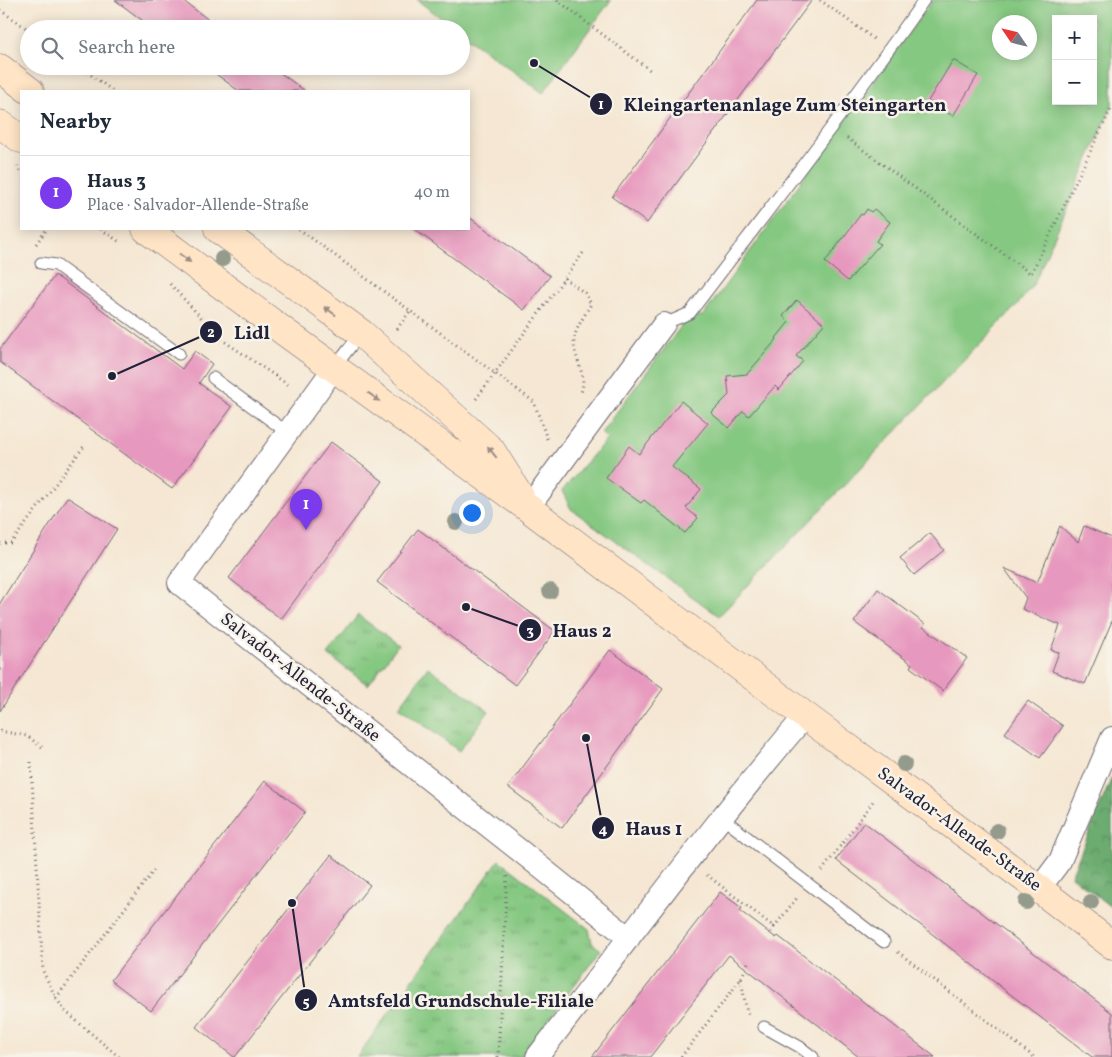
<!DOCTYPE html>
<meta charset="utf-8">
<style>
body{margin:0;font-family:Vollkorn,serif;background:#f6f6f7;color:#1f2937}
.controls{position:absolute;right:15px;top:15px;display:grid;overflow:hidden;border-radius:0px;box-shadow:0 2px 12px #0003}
.controls button{width:45px;height:45px;display:grid;place-items:center;padding:0;border:0;border-bottom:1px solid #e0e1e3;background:#fff;color:#1f2937;font:25px sans-serif}
.compass{position:absolute;left:992px;top:15px;width:45px;height:45px;border-radius:50%;background:#fff;box-shadow:0 2px 12px #0003;rotate:305deg}
.you{position:absolute;left:471px;top:512px;width:18px;height:18px;margin:-12px;border:4px solid #fff;border-radius:50%;background:#1a73e8;box-shadow:0 0 0 8px #1a73e833}
.badge{display:grid;place-items:center;width:32px;height:32px;border-radius:50%;background:#7c3aed;color:#fff;font-size:16px;font-weight:700}
.pin{position:absolute;translate:-50% -41px;filter:drop-shadow(0 1px 2px #0008)}
.pin::after{content:'';position:absolute;top:26px;width:18px;height:15px;background:inherit;clip-path:polygon(0 0,100% 0,50% 100%)}
.list{margin:0;padding:0;list-style:none}
h2{display:flex;justify-content:space-between;align-items:center;height:65px;margin:0;padding:0 20px;font-size:21px}
h2 small{font-size:16px;font-weight:400;color:#747a83}
.list li{display:grid;grid-template-columns:32px 1fr auto;gap:15px;align-items:center;box-sizing:border-box;height:75px;padding:0 20px;border-top:1px solid #e0e1e3}
.list b{display:block;font-size:19px;white-space:nowrap}
.list p{margin:0;font-size:16px;white-space:nowrap;color:#747a83}
.list em{font-size:16px;font-style:normal;color:#747a83}
.icon{flex:none;width:28px;height:28px;fill:none;stroke:currentColor;stroke-width:2;stroke-linecap:round;stroke-linejoin:round}
.map{position:relative;flex:none;width:1112px;height:1057px;overflow:hidden}
.search{position:absolute;background:#fff;box-shadow:0 2px 12px #0003;left:20px;top:20px;width:450px;height:55px;display:flex;align-items:center;gap:12px;box-sizing:border-box;padding:0 18px;border-radius:28px;color:#747a83;font-size:19px}
.panel{position:absolute;background:#fff;box-shadow:0 2px 12px #0003;left:20px;top:90px;width:450px;height:140px;border-radius:0px}
.map>svg:first-child{display:block}
.grass{fill:url(#grass-tufts);stroke:#54755e}
.forest{fill:url(#forest-crowns);stroke:#476755}
.garden{fill:#85c881;stroke:#54755e;fill-rule:evenodd}
.building{fill:#e798be}
.lines{fill:none;stroke-linecap:round;stroke-linejoin:round}
.lane-casing{stroke:#6c6770;stroke-width:13}
.street-casing{stroke:#6c6770;stroke-width:24}
.secondary-casing{stroke:#6c6770;stroke-width:29}
.path{stroke:#6c6770;stroke-width:3;stroke-dasharray:1 4;stroke-linecap:butt}
.lane{stroke:#fff;stroke-width:11}
.street{stroke:#fff;stroke-width:22}
.secondary{stroke:#ffe4c6;stroke-width:28}
.tree{fill:#949b8d}
.oneway{fill:#9c8d87}
.labels{text-anchor:middle;dominant-baseline:central;stroke-width:5;stroke-linejoin:round;paint-order:stroke}
.street-label{font-size:18px;fill:#22223b;stroke:#f7f3e8}
.leader{fill:none;stroke:#22223b;stroke-width:2}
.callout-dot{fill:#22223b;stroke:#f7f3e8;stroke-width:2}
.mark-label{font-size:15px;text-anchor:middle;font-weight:bold;fill:#fff}
.callout-label{font-size:19px;text-anchor:middle;font-weight:bold;fill:#22223b;stroke:#f7f3e8;stroke-width:5;stroke-linejoin:round;paint-order:stroke}
</style>
<div class="map">
<svg width="1112" height="1057" viewBox="0 0 1112 1057">
<defs>
<pattern id="grass-tufts" width="24" height="20" patternUnits="userSpaceOnUse" patternTransform="scale(1.25)"><rect width="24" height="20" fill="#85c881"/><path d="M3 7l-1-3M5 7V3M7 7l1-3M15 17l-1-3M17 17v-4M19 17l1-3" fill="none" stroke="#6ca26b"/></pattern>
<pattern id="forest-crowns" width="20" height="18" patternUnits="userSpaceOnUse" patternTransform="scale(1.25)"><rect width="20" height="18" fill="#6cac6f"/><path d="M2 6a3 3 0 1 1 6 0M12 15a3 3 0 1 1 6 0" fill="none" stroke="#588c5c"/></pattern>
</defs>
<rect width="100%" height="100%" fill="#f7f3e8"/>
<filter id="ink" filterUnits="userSpaceOnUse"><feTurbulence type="fractalNoise" baseFrequency=".02" numOctaves="2"/><feDisplacementMap in="SourceGraphic" scale="10" xChannelSelector="R" yChannelSelector="G"/><feConvolveMatrix kernelMatrix="1 2 1 2 8 2 1 2 1" color-interpolation-filters="sRGB"/></filter>
<filter id="wash" filterUnits="userSpaceOnUse"><feTurbulence type="fractalNoise" baseFrequency=".0096" numOctaves="4" result="noise"/><feDisplacementMap in="SourceGraphic" scale="20" xChannelSelector="R" yChannelSelector="G"/><feGaussianBlur stdDeviation="1.12" result="paint"/><feColorMatrix in="noise" values="0 0 0 0 0 0 0 0 0 0 0 0 0 0 0 0 0 1.4 0 .05"/><feComposite in="paint" operator="in"/></filter>
<g filter="url(#wash)">
<rect width="100%" height="100%" fill="#f5e7d3"/>
<path class="grass" d="M 358,615 L 398,645 L 368,685 L 328,655 Z
M 428,667 L 489,711 L 459,751 L 399,707 Z
M 499,860 L 589,929 L 592,943 L 601,950 L 520,1057 L 357,1057 Z"/>
<path class="forest" d="M 1112,777 L 1112,908 L 1071,876 Z"/>
<path class="garden" d="M 417,0 L 611,0 L 543,93 L 461,33 L 461,29 L 456,29 Z
M 933,0 L 1112,0 L 1112,106 L 1034,283 L 1019,303 L 719,616 L 571,509 L 562,491 L 607,439 L 601,433 L 688,317 L 703,316 ZM 1056,19 L 1093,19 L 1093,101 L 1056,101 ZM 1000,22 L 1030,22 L 1030,52 L 1000,52 Z"/>
<g id="blocks">
<path class="building" d="M 115,0 L 182,0 L 221,29 L 154,29 Z
M 757,0 L 812,0 L 647,223 L 612,197 Z
M 953,60 L 978,75 L 953,116 L 928,101 Z
M 205,66 L 271,66 L 305,91 L 239,91 Z
M 867,209 L 871,212 L 874,209 L 890,222 L 876,241 L 880,244 L 848,281 L 825,262 L 861,214 L 863,215 Z
M 469,217 L 550,276 L 524,310 L 414,229 L 469,229 Z
M 55,275 L 182,369 L 195,351 L 212,364 L 199,383 L 232,407 L 172,489 L 0,362 L 0,349 Z
M 797,300 L 824,324 L 796,356 L 803,361 L 779,390 L 775,386 L 749,416 L 743,411 L 729,428 L 711,413 L 729,395 L 727,376 L 747,374 L 777,339 L 776,338 L 789,322 L 783,316 Z
M 681,401 L 708,423 L 672,467 L 701,489 L 686,508 L 698,518 L 685,533 L 644,500 L 641,503 L 606,478 L 629,446 L 639,454 Z
M 331,442 L 383,481 L 281,619 L 229,578 Z
M 67,497 L 117,529 L 0,711 L 0,603 Z
M 1060,526 L 1078,542 L 1084,526 L 1112,538 L 1112,621 L 1085,684 L 1052,671 L 1059,652 L 1051,650 L 1060,625 L 1022,609 L 1026,598 L 1004,568 L 1037,583 Z
M 418,529 L 555,631 L 515,685 L 377,582 Z
M 930,533 L 944,550 L 914,575 L 900,558 Z
M 878,589 L 925,624 L 923,627 L 967,658 L 943,691 L 910,667 L 912,664 L 854,622 Z
M 610,650 L 663,689 L 562,828 L 508,787 Z
M 1028,701 L 1063,726 L 1040,758 L 1005,733 Z
M 265,781 L 305,812 L 151,1011 L 111,980 Z
M 864,822 L 1112,1013 L 1112,1057 L 1092,1057 L 836,860 Z
M 331,855 L 370,885 L 235,1057 L 234,1057 L 196,1027 Z
M 720,892 L 742,908 L 740,911 L 776,938 L 778,936 L 935,1057 L 859,1057 L 729,955 L 650,1057 L 592,1057 Z"/>
</g>
</g>
<g filter="url(#ink)">
<use href="#blocks" fill-opacity="0" stroke="#6c6770" stroke-width="1"/>
<g class="lines">
<defs>
<path id="lane" d="M 41,263 L 56,265 L 179,354
M 664,324 L 690,313 C 769,209 849,107 924,0
M 334,368 L 361,333
M 213,378 L 288,433
M 721,817 L 884,942
M 764,1027 L 800,1047 L 813,1057"/>
<path id="street" d="M 334,368 L 179,583 L 519,850 L 629,938
M 528,508 L 664,324
M 1039,889 L 1060,861 L 1112,738
M 537,1057 C 626,943 711,826 805,716"/>
<path id="secondary" d="M 0,68 L 30,91
M 0,124 L 21,139
M 146,229 L 286,333 L 528,508 L 800,712 L 1039,889 L 1112,945
M 218,229 L 361,333 L 491,450 L 520,496"/>
</defs>
<use href="#lane" class="lane-casing"/>
<use href="#street" class="street-casing"/>
<use href="#secondary" class="secondary-casing"/>
<path class="path" d="M 557,0 L 651,71
M 820,0 L 874,39
M 0,10 L 29,30
M 79,66 L 113,91
M 847,138 L 1031,274 L 1112,107
M 17,166 L 21,173
M 101,229 L 121,243
M 299,229 L 534,402 L 547,439
M 36,244 L 47,229
M 564,278 L 585,293 L 591,304 C 585,315 575,329 574,340 C 573,357 588,376 581,392
M 170,284 L 221,339 L 290,386
M 397,329 L 410,311
M 476,399 L 583,253
M 0,543 L 11,543 L 85,445
M 0,731 L 27,736 L 42,747
M 31,762 L 43,971 L 56,998 L 65,1011 L 119,1057
M 822,871 L 874,800
M 707,875 L 774,927 L 770,933
M 774,927 L 797,898
M 898,952 L 1034,1057
M 741,979 L 747,1013 L 750,1015
M 56,998 L 155,869
M 498,1057 L 507,873
M 681,1057 L 741,979 L 749,960"/>
<use href="#lane" class="lane"/>
<use href="#street" class="street"/>
<use href="#secondary" class="secondary"/>
</g>
<g class="tree">
<circle cx="222" cy="259" r="8"/>
<circle cx="456" cy="522" r="8"/>
<circle cx="550" cy="591" r="8"/>
<circle cx="904" cy="764" r="8"/>
<circle cx="997" cy="831" r="8"/>
<circle cx="1026" cy="902" r="8"/>
<circle cx="1091" cy="902" r="8"/>
</g>
<defs><path id="oneway-solid" d="M-6-.8H1V-3.2L6.5 0L1 3.2V.8H-6Z" transform="scale(1.25)"/></defs>
<g class="oneway">
<use href="#oneway-solid" transform="translate(185 258) rotate(37)"/>
<use href="#oneway-solid" transform="translate(330 311) rotate(-144)"/>
<use href="#oneway-solid" transform="translate(374 397) rotate(36)"/>
<use href="#oneway-solid" transform="translate(492 452) rotate(-128)"/>
</g>
</g>
<g class="labels">
<g class="street-label">
<text transform="translate(300 678) rotate(38)">Salvador-Allende-Straße</text>
<text transform="translate(959 830) rotate(36)">Salvador-Allende-Straße</text>
</g>
</g>
<path class="leader" d="M534 63L601 104M112 376L211 332M466 607L530 630M586 738L603 828M292 903L306 1000"/>
<g class="callout-dot">
<circle cx="534" cy="63" r="5"/>
<circle cx="112" cy="376" r="5"/>
<circle cx="466" cy="607" r="5"/>
<circle cx="586" cy="738" r="5"/>
<circle cx="292" cy="903" r="5"/>
<circle cx="601" cy="104" r="12"/>
<circle cx="211" cy="332" r="12"/>
<circle cx="530" cy="630" r="12"/>
<circle cx="603" cy="828" r="12"/>
<circle cx="306" cy="1000" r="12"/>
</g>
<g class="mark-label">
<text x="601" y="109">1</text>
<text x="211" y="337">2</text>
<text x="530" y="635">3</text>
<text x="603" y="834">4</text>
<text x="306" y="1006">5</text>
</g>
<g class="callout-label">
<text x="785" y="111">Kleingartenanlage Zum Steingarten</text>
<text x="252" y="339">Lidl</text>
<text x="582" y="637">Haus 2</text>
<text x="654" y="835">Haus 1</text>
<text x="461" y="1007">Amtsfeld Grundschule-Filiale</text>
</g>
</svg>
<div class="controls">
<button>+</button>
<button>−</button>
</div>
<svg class="compass" viewBox="-18 -18 36 36"><path d="M0-13l5 13h-10z" fill="#e53935"/><path d="M0 13l5-13h-10z" fill="#747a83"/></svg>
<div class="you"></div>
<div class="pin badge" style="left:306px;top:530px">1</div>
<div class="search"><svg class="icon" aria-label="search" viewBox="0 0 24 24"><circle cx="10" cy="10" r="6"/><path d="M15 15l6 6"/></svg>Search here</div>
<section class="panel">
<h2>Nearby<small></small></h2>
<ul class="list">
<li><span class="badge">1</span><div><b>Haus 3</b><p>Place · Salvador-Allende-Straße</p></div><em>40 m</em></li>
</ul>
</section>
</div>
